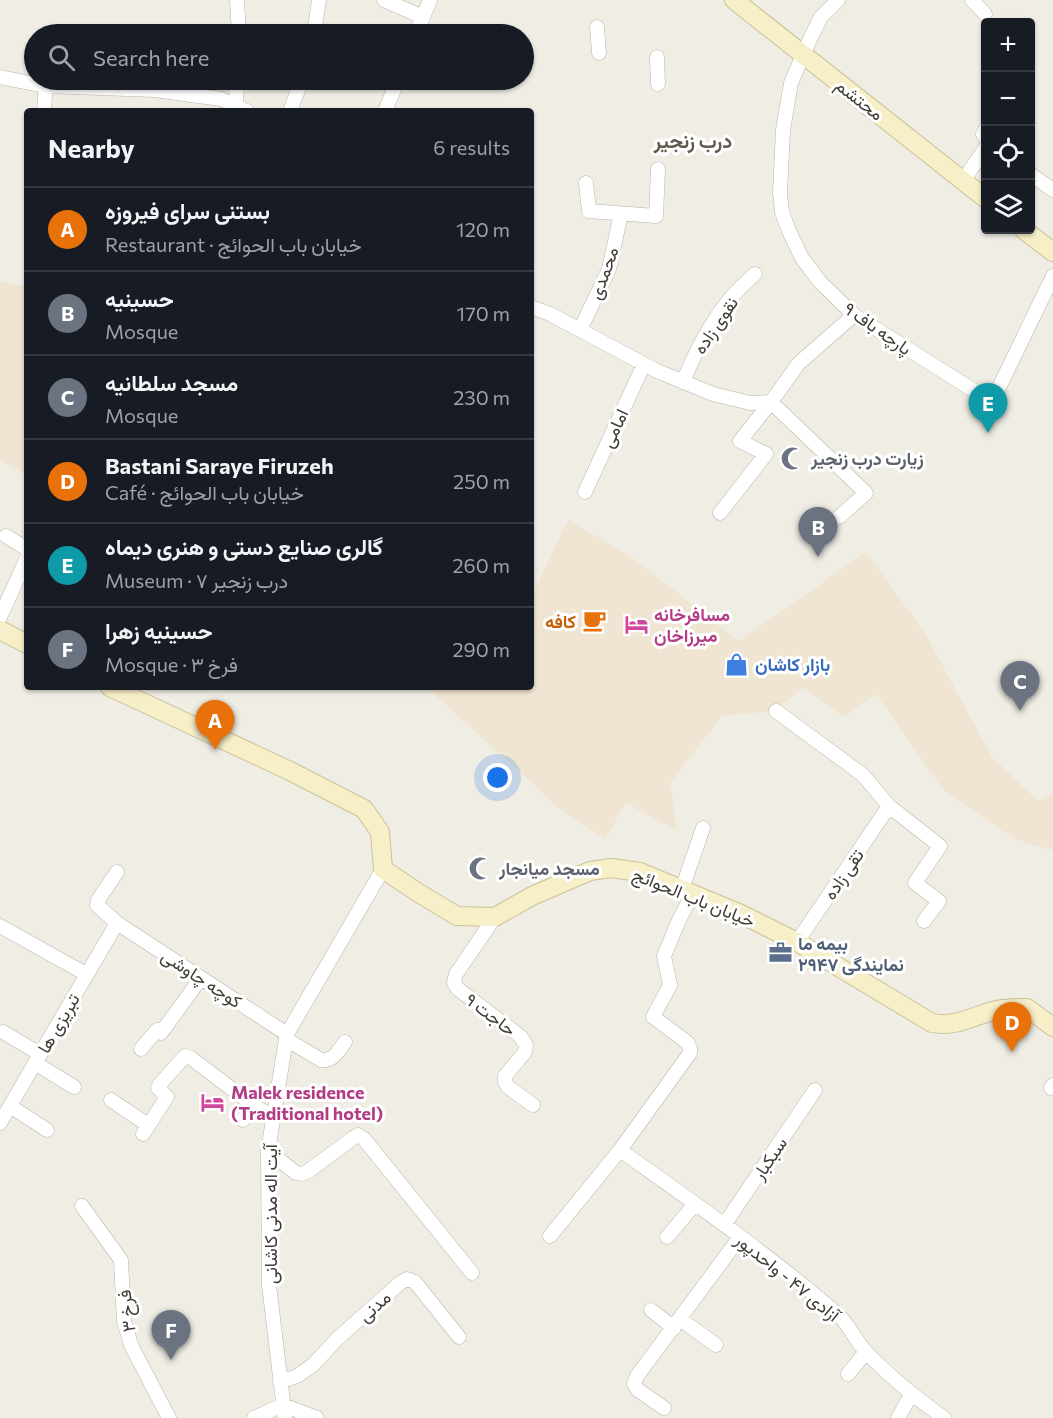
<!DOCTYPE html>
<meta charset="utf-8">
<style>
body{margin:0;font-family:Commissioner,Vazirmatn,sans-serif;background:#242831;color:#f1f3f6}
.controls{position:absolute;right:18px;top:18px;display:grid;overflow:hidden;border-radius:6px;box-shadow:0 2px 4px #0004}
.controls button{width:54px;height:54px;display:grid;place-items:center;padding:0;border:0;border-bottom:2px solid #363941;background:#171b24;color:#f1f3f6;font:30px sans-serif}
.you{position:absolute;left:498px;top:778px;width:21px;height:21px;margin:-15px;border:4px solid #fff;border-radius:50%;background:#1a73e8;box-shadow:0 0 0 9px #1a73e833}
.badge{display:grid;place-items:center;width:39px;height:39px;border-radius:50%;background:#b45309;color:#fff;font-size:20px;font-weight:700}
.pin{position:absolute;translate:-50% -50px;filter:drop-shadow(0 2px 3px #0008)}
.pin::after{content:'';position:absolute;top:32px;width:21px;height:18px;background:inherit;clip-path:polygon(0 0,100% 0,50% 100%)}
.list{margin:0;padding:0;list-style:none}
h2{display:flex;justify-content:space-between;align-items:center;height:78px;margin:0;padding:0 24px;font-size:26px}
h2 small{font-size:20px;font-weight:400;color:#9ea1a6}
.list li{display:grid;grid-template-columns:39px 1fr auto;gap:18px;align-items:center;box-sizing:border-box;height:84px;padding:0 24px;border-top:2px solid #363941}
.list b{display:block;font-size:22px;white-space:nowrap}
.list p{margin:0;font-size:20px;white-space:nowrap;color:#9ea1a6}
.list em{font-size:20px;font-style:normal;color:#9ea1a6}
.icon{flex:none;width:33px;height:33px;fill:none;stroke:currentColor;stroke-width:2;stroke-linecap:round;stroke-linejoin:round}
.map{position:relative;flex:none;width:1053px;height:1418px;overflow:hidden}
.search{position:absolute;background:#171b24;box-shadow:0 2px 4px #0004;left:24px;top:24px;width:510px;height:66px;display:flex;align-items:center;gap:15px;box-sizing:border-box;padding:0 21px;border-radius:33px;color:#9ea1a6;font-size:22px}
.panel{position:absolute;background:#171b24;box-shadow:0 2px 4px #0004;left:24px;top:108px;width:510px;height:582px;border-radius:6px}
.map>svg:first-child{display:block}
.commercial{fill:#f0e5d2}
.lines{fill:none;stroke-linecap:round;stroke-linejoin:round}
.street-casing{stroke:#bab5a9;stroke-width:15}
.secondary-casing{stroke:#cac199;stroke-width:20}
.street{stroke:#fff;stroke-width:14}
.secondary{stroke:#f7efc7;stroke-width:18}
.labels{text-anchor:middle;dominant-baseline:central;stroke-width:6;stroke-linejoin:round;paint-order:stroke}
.street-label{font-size:18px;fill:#413d35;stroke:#fff}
.worship-label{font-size:18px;font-weight:bold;fill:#5b616d;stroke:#fff;text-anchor:start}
.hotel-label{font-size:18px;font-weight:bold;fill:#b23c85;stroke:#fff;text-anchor:start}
.food-label{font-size:18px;font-weight:bold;fill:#c56008;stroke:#fff;text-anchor:end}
.shop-label{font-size:18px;font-weight:bold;fill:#366cbe;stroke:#fff;text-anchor:start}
.service-label{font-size:18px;font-weight:bold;fill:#4e5e75;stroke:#fff;text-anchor:start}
.neighbourhood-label{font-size:20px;font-weight:bold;fill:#635c4e;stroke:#fff}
</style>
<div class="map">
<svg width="1053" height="1418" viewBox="0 0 1053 1418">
<rect width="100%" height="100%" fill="#f0ede5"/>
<path class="commercial" d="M 0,282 L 27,286 L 27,479 L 23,472 L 0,461 Z
M 568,520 L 630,556 L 739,641 L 866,552 L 925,633 L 992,757 L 1038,801 L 1053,792 L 1053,851 L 1013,838 L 944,791 L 876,694 L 843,717 L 803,687 L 776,711 L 722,716 L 670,783 L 677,831 L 626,803 L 605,839 L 561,810 L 432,692 L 431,687 L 531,687 L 531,590 L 534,591 Z"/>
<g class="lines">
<defs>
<path id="street" d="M 237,0 L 239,34
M 384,0 L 423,17
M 838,0 L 821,17 L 810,39 L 791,83 L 783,130 L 780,193 L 782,212 L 789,231 L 802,258 L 820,282 L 854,315 L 992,402 L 1053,276
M 972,0 L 985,14
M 597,27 L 599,53
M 314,34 L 319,0
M 416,34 L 430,0
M 657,57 L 658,84
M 0,77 L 45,86 L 155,90 L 221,99 L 247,111
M 236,105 L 237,80
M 44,111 L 46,80
M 290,111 L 302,80
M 385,111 L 398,80
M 986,128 L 983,134 L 986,139
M 1030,174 L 1053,190
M 963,181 L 986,147
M 586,183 L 589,211 L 656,216 L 658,169
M 531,307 L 550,314 L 657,371 L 713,394 L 750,403 L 771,402 L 799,363 L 854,315
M 580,330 L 609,269 L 621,214
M 683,382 C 694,355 708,327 726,304 C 734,293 745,283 755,274
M 585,492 L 644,364
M 720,513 L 766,454 L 740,441 L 771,402 L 866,493 L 839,517
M 6,536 L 27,549
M 0,617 L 27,558
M 776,711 L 863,775 L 889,806 L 940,846 L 915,883 L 939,901 L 924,921
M 117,872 L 98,900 L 97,905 L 117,923 L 287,1034
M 682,889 L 703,828
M 495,917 L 456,974 L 454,983 L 458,989 L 521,1037 L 526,1045 L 525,1052 L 505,1076 L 505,1082 L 508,1087 L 533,1105
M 0,926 L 86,974
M 797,942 L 889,806
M 3,1032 L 40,1054
M 286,1039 L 321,1060 C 333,1062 338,1051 345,1042
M 141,1049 L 157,1030 L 161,1033 L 201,978
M 35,1063 L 74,1087
M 1051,1088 L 1053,1085
M 111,1100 L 148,1125
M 10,1106 L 47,1130
M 243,1120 L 253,1105
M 0,1123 L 117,923
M 143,1134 L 167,1097 L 158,1088 L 160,1084 L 185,1056 L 191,1058 L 253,1105 L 273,1117
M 620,1150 C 693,1202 768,1254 836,1313 C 849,1323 855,1341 867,1353 C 890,1377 916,1398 944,1418
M 268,1151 L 296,1173 L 301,1174 L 307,1172 L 353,1138 L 358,1135 L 364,1139 L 472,1273
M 82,1206 L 121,1260 L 124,1321 L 131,1345 L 169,1418
M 724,1225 L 815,1090
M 550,1236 L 620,1150 L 690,1053 L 690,1049 L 688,1043 L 653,1017 L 670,985 L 664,956 L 679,920 L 693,893
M 667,1237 L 695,1204
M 651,1310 L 674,1328
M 680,1319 L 716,1345
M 848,1374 L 866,1352
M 280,1382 L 297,1376 L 313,1365 L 337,1339 L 400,1283 L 407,1279 L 415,1282 L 459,1337
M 283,1405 L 317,1418
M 664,1408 L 638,1390 L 634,1384 L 637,1376 L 740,1237
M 254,1418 L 283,1405
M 285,1418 L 269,1285 L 268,1151 L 286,1039 L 287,1034 L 383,869
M 898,1418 L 911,1395"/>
<path id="secondary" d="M 734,0 L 986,199
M 1024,230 L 1053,252
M 0,630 L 27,644
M 110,687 L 290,771 L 364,809 L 380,832 L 383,869 L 417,892 L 457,916 L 495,917 L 532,896 L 590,871 L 611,868 L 640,872 L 741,914 L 797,942 L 932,1023 C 957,1027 970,1017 993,1011 C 1003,1008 1016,1008 1027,1008 L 1053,1027"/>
</defs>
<use href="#street" class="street-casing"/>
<use href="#secondary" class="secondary-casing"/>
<use href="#street" class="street"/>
<use href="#secondary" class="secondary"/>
</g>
<defs>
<symbol id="mosque-bare" viewBox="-9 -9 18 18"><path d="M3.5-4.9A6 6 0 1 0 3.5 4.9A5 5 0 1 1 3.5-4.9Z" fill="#6b7280" stroke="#fff" stroke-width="2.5" paint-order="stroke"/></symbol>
<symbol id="cafe-bare" viewBox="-9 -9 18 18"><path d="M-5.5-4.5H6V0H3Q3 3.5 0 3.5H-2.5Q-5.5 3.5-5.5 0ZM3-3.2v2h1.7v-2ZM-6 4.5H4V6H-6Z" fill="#e8710a" stroke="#fff" stroke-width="2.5" paint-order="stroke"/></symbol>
<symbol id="hotel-bare" viewBox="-9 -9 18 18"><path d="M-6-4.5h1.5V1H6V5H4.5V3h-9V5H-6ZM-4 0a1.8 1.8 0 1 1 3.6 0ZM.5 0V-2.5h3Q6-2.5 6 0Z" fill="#d1479c" stroke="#fff" stroke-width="2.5" paint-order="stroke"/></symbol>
<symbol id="shop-bare" viewBox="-9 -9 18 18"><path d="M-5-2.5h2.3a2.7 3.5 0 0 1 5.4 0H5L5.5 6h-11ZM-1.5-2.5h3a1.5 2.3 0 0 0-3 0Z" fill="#3f7fe0" stroke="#fff" stroke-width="2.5" paint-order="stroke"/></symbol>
<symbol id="office-bare" viewBox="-9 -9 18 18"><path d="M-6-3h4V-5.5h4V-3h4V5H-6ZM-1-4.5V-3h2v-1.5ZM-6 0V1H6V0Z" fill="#5c6f8a" stroke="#fff" stroke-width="2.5" paint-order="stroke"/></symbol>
</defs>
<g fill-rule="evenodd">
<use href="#mosque-bare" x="776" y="442" width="33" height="33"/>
<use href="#cafe-bare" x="578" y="604" width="33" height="33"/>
<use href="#hotel-bare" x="620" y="608" width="33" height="33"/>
<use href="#shop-bare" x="720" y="648" width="33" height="33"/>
<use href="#mosque-bare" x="464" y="852" width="33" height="33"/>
<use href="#office-bare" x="764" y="936" width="33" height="33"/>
<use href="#hotel-bare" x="196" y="1086" width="33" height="33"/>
</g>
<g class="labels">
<g class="street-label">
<text transform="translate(860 99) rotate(38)">محتشم</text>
<text transform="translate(603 273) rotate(-70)">محمدی</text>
<text transform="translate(715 325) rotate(-56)">نقوی زاده</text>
<text transform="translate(878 328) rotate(35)">پارچه باف ۹</text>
<text transform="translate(614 428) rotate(-65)">امامی</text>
<text transform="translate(843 874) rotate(-56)">تقی زاده</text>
<text transform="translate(694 897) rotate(22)">خیابان باب الحوائج</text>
<text transform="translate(202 978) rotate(33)">کوچه چاوشی</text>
<text transform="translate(491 1014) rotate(37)">حاجت ۹</text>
<text transform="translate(58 1023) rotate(-60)">تبریزی ها</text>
<text transform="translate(769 1158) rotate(-56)">سبکبار</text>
<text transform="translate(270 1214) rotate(-90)">آیت اله مدنی کاشانی</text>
<text transform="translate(788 1277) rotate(39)">آزادی ۴۷ - واحدپور</text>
<text transform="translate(374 1306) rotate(-42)">مدنی</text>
<text transform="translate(126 1311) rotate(-97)">فرخ ۳</text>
</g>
<g class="worship-label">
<text x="811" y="458">زیارت درب زنجیر</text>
<text x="499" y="868">مسجد میانجار</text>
</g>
<g class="hotel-label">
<text x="654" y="614">مسافرخانه<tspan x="654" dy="21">میرزاخان</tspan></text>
<text x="231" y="1092">Malek residence<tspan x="231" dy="21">(Traditional hotel)</tspan></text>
</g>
<g class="food-label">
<text x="576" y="621">کافه</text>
</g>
<g class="shop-label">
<text x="755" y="664">بازار کاشان</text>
</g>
<g class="service-label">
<text x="798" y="943">بیمه ما<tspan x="798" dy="21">نمایندگی ۲۹۴۷</tspan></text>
</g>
<g class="neighbourhood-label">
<text x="693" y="140">درب زنجیر</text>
</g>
</g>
</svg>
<div class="controls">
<button>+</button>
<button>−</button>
<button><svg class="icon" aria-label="locate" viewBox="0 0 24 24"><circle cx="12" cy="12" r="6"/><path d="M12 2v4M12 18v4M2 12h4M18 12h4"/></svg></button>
<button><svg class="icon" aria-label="layers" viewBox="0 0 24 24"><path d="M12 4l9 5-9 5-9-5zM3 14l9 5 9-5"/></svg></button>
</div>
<div class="you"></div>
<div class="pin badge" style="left:215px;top:750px;background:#e8710a">A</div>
<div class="pin badge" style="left:818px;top:557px;background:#6b7280">B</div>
<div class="pin badge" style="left:1020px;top:711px;background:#6b7280">C</div>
<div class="pin badge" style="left:1012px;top:1052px;background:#e8710a">D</div>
<div class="pin badge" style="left:988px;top:433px;background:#0f9aa8">E</div>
<div class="pin badge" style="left:171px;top:1360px;background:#6b7280">F</div>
<div class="search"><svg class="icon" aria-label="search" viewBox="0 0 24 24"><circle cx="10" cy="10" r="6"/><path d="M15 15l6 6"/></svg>Search here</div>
<section class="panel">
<h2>Nearby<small>6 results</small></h2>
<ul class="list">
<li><span class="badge" style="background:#e8710a">A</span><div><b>بستنی سرای فیروزه</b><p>Restaurant · خیابان باب الحوائج</p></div><em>120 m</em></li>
<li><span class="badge" style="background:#6b7280">B</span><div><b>حسینیه</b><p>Mosque</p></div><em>170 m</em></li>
<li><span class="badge" style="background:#6b7280">C</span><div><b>مسجد سلطانیه</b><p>Mosque</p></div><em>230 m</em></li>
<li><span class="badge" style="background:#e8710a">D</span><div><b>Bastani Saraye Firuzeh</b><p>Café · خیابان باب الحوائج</p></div><em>250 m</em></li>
<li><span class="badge" style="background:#0f9aa8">E</span><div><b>گالری صنایع دستی و هنری دیماه</b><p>Museum · درب زنجیر ۷</p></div><em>260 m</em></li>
<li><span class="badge" style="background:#6b7280">F</span><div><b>حسینیه زهرا</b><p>Mosque · فرخ ۳</p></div><em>290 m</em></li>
</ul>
</section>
</div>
